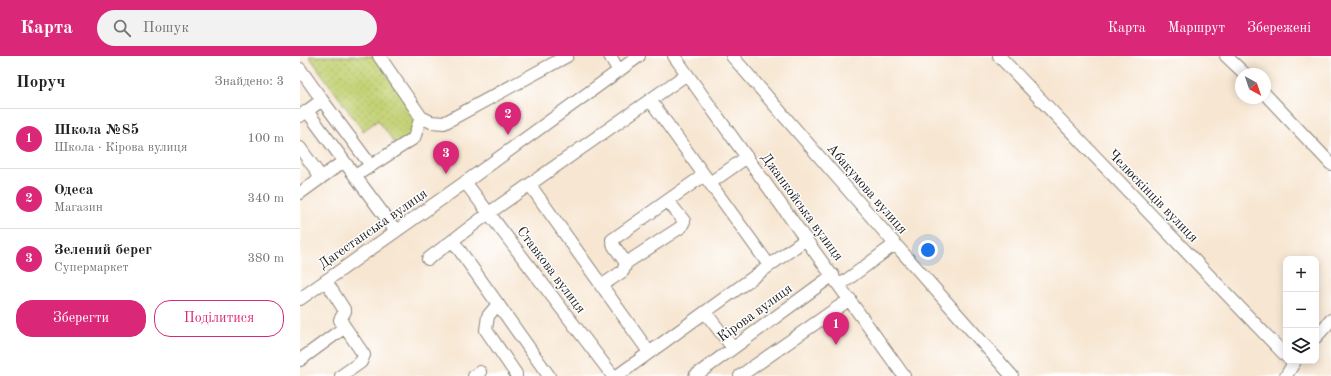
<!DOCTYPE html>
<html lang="uk">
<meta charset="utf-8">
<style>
body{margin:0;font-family:"Old Standard TT",serif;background:#f2f2f2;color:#202124}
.controls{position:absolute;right:12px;bottom:12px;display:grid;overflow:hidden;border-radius:8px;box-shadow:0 2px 10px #0003}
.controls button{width:36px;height:36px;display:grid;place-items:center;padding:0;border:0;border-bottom:1px solid #e0e0e0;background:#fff;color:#202124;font:20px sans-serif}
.compass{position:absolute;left:935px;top:12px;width:36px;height:36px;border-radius:50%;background:#fff;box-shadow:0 2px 10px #0003;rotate:140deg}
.you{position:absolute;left:628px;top:194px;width:14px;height:14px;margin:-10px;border:3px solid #fff;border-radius:50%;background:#1a73e8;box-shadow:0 0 0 6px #1a73e833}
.badge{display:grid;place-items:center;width:26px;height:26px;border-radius:50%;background:#db2777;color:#fff;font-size:13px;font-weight:700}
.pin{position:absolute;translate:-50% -33px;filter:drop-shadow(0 1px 2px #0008)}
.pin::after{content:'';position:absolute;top:21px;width:14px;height:12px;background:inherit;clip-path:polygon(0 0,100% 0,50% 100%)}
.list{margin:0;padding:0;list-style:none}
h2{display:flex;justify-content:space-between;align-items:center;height:52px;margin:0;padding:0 16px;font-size:17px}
h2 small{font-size:13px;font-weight:400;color:#757577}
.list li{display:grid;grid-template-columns:26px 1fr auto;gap:12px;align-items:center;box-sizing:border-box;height:60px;padding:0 16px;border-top:1px solid #e0e0e0}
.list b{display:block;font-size:15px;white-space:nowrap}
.list p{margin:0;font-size:13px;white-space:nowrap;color:#757577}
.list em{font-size:13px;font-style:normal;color:#757577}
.actions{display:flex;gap:8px;padding:12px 16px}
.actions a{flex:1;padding:9px 0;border:1px solid #db2777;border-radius:16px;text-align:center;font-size:14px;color:#db2777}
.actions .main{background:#db2777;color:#fff}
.icon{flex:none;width:22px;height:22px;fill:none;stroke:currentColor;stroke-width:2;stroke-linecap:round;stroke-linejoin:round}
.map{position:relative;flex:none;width:1031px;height:320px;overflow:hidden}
header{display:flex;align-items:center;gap:24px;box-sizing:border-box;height:56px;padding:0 20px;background:#db2777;color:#fff}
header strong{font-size:19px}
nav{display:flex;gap:22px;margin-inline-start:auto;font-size:14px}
.search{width:280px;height:36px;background:#f2f2f2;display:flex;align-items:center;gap:10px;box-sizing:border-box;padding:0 14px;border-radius:22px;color:#757577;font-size:15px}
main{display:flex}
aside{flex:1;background:#fff}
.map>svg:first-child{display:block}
.grass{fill:url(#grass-dots);stroke:#707648}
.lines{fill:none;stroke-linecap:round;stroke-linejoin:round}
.minor-casing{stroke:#8a8176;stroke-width:14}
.minor{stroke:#fff;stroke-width:12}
.labels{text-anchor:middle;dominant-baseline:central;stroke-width:3;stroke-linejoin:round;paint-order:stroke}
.street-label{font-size:14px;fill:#1c1c1c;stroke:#fff}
</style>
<header>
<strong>Карта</strong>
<div class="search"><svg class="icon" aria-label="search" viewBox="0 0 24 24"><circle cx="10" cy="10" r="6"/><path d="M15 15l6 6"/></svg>Пошук</div>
<nav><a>Карта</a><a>Маршрут</a><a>Збережені</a></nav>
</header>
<main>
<aside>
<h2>Поруч<small>Знайдено: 3</small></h2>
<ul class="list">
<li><span class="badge">1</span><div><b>Школа №85</b><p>Школа · Кірова вулиця</p></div><em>100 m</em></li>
<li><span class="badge">2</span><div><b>Одеса</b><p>Магазин</p></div><em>340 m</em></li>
<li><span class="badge">3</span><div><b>Зелений берег</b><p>Супермаркет</p></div><em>380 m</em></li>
</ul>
<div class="actions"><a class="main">Зберегти</a><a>Поділитися</a></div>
</aside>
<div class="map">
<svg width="1031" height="320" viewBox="0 0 1031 320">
<defs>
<pattern id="grass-dots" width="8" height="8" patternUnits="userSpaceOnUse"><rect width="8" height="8" fill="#c3d173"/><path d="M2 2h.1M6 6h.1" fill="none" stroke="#a7b363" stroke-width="1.8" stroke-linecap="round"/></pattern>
</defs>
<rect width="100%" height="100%" fill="#fff"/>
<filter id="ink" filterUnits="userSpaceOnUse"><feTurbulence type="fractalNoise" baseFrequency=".025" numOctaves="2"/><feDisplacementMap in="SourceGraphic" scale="8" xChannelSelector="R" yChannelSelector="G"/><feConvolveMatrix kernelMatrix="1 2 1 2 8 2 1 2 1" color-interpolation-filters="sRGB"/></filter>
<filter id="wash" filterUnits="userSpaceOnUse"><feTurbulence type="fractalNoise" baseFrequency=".012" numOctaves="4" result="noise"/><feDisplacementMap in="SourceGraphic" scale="16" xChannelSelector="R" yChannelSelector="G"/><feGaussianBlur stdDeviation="0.9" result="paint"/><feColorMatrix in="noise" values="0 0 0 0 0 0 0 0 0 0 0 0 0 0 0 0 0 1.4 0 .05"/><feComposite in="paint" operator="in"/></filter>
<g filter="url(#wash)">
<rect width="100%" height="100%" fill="#f7e6d1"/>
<path class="grass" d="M 9,0 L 74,0 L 117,60 L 112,80 L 97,90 L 78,64 L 63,75 Z"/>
</g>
<g filter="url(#ink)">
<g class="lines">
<defs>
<path id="minor" d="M 79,0 L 121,61 L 131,66 L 144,67 L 267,0
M 310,0 L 319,15
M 374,0 L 604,320
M 432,0 L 595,188 L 712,320
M 699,0 L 986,300
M 926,0 L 945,18
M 0,13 L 22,44
M 965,38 L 1031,108
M 350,44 L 469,209
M 7,55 L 22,44 L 66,103
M 0,60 L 7,55 L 55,120
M 0,92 L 21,121
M 165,126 L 313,320
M 410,127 L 447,101
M 230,129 L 349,296
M 0,137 L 44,105
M 96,175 L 55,120 L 114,82 L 121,61
M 153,185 L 249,320
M 128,203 L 189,157 L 387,18
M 326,207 L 381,171 L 384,165 L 368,145
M 26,225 L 45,255 L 40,264 L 64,299 L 61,306 L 41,320
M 540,229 L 595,188
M 301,230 L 323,215 L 326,207 L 314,190 L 312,184 L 404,119
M 0,243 L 174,120 L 339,0
M 198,248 L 188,260 L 186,274 L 216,318 L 216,320
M 405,256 L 433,292
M 1016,281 L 1031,264
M 0,304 L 45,271
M 174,320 L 180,316
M 317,320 L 506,183
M 395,320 L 533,219
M 440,320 L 550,243
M 986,320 L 995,305"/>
</defs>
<use href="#minor" class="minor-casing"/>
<use href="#minor" class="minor"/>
</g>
</g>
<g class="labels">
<g class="street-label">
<text transform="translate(567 133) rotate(49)">Абакумова вулиця</text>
<text transform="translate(853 140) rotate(46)">Челюскінців вулиця</text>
<text transform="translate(502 151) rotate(54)">Джанкойська вулиця</text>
<text transform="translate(73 173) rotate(-35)">Дагестанська вулиця</text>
<text transform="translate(251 214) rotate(53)">Ставкова вулиця</text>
<text transform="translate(455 257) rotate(-36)">Кірова вулиця</text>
</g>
</g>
</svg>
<div class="controls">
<button>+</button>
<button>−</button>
<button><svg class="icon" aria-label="layers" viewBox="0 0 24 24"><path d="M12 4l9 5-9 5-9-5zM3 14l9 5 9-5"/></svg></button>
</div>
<svg class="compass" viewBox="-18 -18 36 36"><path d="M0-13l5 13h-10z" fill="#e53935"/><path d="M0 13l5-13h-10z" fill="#757577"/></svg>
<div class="you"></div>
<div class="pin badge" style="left:536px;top:289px">1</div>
<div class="pin badge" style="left:208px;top:79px">2</div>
<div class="pin badge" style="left:146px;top:118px">3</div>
</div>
</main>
